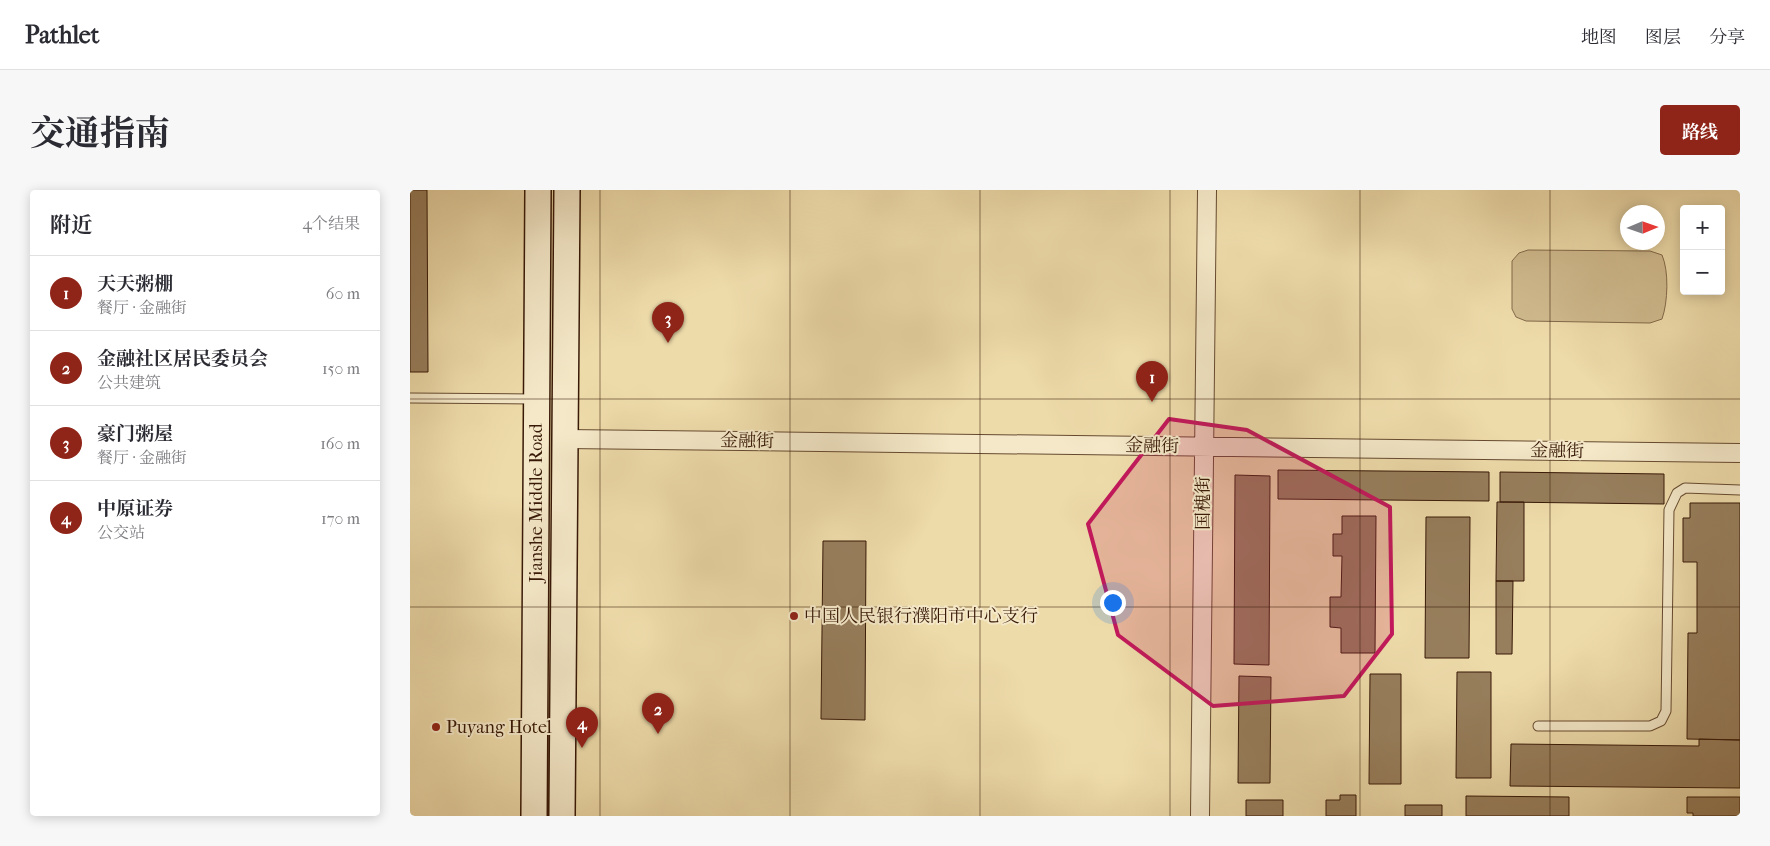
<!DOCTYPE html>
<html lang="zh">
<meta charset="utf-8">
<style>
body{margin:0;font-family:"IM FELL French Canon","Noto Serif SC",serif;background:#f7f7f7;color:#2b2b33}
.controls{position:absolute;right:15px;top:15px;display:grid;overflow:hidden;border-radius:5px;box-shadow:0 2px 12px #0003}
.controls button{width:45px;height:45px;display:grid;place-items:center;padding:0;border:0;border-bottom:1px solid #e1e1e2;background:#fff;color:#2b2b33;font:25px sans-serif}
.compass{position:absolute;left:1210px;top:15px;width:45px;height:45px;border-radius:50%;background:#fff;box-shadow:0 2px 12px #0003;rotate:88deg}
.you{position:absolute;left:702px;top:412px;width:18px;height:18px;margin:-12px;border:4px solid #fff;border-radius:50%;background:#1a73e8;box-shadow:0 0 0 8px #1a73e833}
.badge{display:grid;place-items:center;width:32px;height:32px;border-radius:50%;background:#8f2418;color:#fff;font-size:16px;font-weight:700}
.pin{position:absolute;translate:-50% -41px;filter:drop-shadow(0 1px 2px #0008)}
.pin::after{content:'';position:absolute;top:26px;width:18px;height:15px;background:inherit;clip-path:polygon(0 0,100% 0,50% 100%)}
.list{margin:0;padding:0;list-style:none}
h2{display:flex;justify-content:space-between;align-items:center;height:65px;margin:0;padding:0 20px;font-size:21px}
h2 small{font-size:16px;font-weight:400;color:#7c7c81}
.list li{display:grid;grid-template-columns:32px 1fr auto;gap:15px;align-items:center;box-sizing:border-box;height:75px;padding:0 20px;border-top:1px solid #e1e1e2}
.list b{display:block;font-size:19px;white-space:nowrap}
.list p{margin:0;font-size:16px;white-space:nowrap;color:#7c7c81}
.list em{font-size:16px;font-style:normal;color:#7c7c81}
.map{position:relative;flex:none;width:1330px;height:626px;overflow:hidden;border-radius:5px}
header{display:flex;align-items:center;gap:30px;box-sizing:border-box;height:70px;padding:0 25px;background:#fff;border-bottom:1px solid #e1e1e2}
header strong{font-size:24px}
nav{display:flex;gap:28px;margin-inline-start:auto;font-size:18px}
.intro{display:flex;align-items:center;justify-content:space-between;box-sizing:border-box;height:120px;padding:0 30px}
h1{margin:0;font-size:35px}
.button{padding:12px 22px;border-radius:5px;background:#8f2418;color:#fff;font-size:18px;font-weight:700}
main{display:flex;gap:30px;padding:0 30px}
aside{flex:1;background:#fff;border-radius:5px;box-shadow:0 2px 12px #0003}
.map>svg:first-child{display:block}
.green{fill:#cfba8e;stroke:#846a4a}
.building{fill:#977e5c;stroke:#381907}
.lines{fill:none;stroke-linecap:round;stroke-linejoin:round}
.service-casing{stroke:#664a30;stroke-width:11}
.minor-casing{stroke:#664a30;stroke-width:20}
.secondary-casing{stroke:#381907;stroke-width:28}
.service{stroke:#f4e8c8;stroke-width:9}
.minor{stroke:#f4e8c8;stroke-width:18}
.secondary{stroke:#f4e8c8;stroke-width:25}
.marked{fill:#c2185b;fill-opacity:0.2;stroke:#c2185b;stroke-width:4;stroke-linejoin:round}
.grid{fill:none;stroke:#381907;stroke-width:1;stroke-opacity:0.55}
.poi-dot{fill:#8f2418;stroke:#f4e8c8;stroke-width:2}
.labels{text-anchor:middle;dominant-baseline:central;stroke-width:4;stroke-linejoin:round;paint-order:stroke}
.street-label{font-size:18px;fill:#381907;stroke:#f4e8c8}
.poi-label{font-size:18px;fill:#381907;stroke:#f4e8c8;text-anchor:start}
</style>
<header>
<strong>Pathlet</strong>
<nav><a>地图</a><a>图层</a><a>分享</a></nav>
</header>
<div class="intro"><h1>交通指南</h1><a class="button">路线</a></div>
<main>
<aside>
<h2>附近<small>4个结果</small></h2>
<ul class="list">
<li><span class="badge">1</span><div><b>天天粥棚</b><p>餐厅 · 金融街</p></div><em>60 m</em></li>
<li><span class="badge">2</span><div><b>金融社区居民委员会</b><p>公共建筑</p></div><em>150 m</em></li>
<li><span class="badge">3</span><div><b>豪门粥屋</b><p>餐厅 · 金融街</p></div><em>160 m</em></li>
<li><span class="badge">4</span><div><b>中原证券</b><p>公交站</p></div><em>170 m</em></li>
</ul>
</aside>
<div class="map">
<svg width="1330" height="626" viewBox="0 0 1330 626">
<rect width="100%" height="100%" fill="#eedbaa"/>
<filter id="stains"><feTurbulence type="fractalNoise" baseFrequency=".004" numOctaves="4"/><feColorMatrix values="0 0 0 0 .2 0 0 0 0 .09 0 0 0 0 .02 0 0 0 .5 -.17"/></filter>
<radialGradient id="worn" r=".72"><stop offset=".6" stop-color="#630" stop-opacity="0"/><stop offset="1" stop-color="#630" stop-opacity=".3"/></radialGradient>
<path class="green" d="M 1118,60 L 1240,61 L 1252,65 C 1259,81 1258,112 1252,129 L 1240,133 L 1116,131 L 1106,127 L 1102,119 L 1102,71 L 1109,63 Z"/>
<path class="building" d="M 0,0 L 17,0 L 18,182 L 0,182 Z
M 868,280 L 1079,282 L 1079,311 L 868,309 Z
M 1090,282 L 1254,284 L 1254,314 L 1090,312 Z
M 825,285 L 860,286 L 859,475 L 824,474 Z
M 1087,312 L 1114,312 L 1114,391 L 1086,391 Z
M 1280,313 L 1330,313 L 1330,550 L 1277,549 L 1278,443 L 1287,443 L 1287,372 L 1273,372 L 1273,328 L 1280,328 Z
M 932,326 L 966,326 L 965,463 L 931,463 L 931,438 L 920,437 L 920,407 L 931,407 L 932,366 L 923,366 L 923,344 L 932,344 Z
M 1016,327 L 1060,327 L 1059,468 L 1015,468 Z
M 413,351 L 456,351 L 455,530 L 411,529 Z
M 1086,391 L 1103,391 L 1102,464 L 1086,464 Z
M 1047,482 L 1081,482 L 1081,588 L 1046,588 Z
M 960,484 L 991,484 L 991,594 L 959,594 Z
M 829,486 L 861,487 L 860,593 L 828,593 Z
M 1289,549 L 1330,550 L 1330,598 L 1100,596 L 1101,554 L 1289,556 Z
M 930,605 L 946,605 L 946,626 L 916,626 L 916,610 L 930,610 Z
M 1056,606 L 1159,607 L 1159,626 L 1056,626 Z
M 1277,607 L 1330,607 L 1330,626 L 1283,626 L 1283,623 L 1277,623 Z
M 836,610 L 873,610 L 873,626 L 836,626 Z
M 995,615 L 1032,615 L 1032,626 L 995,626 Z"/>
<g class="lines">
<defs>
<path id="service" d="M 0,208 L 124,209
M 1128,536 L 1240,536 L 1251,531 L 1256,521 L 1259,320 L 1267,303 L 1275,298 L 1330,300"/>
<path id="minor" d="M 155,249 L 1330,263
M 790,626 L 797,0"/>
<path id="secondary" d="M 124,626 L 128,0
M 152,626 L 157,0"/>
</defs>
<use href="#service" class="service-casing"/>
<use href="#minor" class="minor-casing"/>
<use href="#secondary" class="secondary-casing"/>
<use href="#service" class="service"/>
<use href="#minor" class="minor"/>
<use href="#secondary" class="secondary"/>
</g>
<path class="marked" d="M 759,229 L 837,240 L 980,317 L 982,444 L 934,506 L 803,516 L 708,445 L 678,334 Z"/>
<path class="grid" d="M 190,0 L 190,626M 380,0 L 380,626M 570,0 L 570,626M 760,0 L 760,626M 950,0 L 950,626M 1140,0 L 1140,626M 0,209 L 1330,209M 0,417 L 1330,417"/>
<g class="poi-dot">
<circle cx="384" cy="426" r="5"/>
<circle cx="26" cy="537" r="5"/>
</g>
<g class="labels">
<g class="street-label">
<text transform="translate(337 251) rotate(1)">金融街</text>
<text transform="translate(742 256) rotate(1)">金融街</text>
<text transform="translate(1147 261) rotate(1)">金融街</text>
<text transform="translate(126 313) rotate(-90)">Jianshe Middle Road</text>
<text transform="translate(793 313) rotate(-90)">国槐街</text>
</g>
<g class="poi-label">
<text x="394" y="426">中国人民银行濮阳市中心支行</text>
<text x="36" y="537">Puyang Hotel</text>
</g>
</g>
<rect width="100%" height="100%" filter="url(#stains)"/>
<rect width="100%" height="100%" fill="url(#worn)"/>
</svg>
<div class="controls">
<button>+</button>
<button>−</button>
</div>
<svg class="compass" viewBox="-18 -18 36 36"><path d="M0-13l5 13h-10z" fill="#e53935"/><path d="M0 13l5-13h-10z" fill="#7c7c81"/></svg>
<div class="you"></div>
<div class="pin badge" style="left:742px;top:212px">1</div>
<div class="pin badge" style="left:248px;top:544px">2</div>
<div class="pin badge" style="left:258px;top:153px">3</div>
<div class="pin badge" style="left:172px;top:558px">4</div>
</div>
</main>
